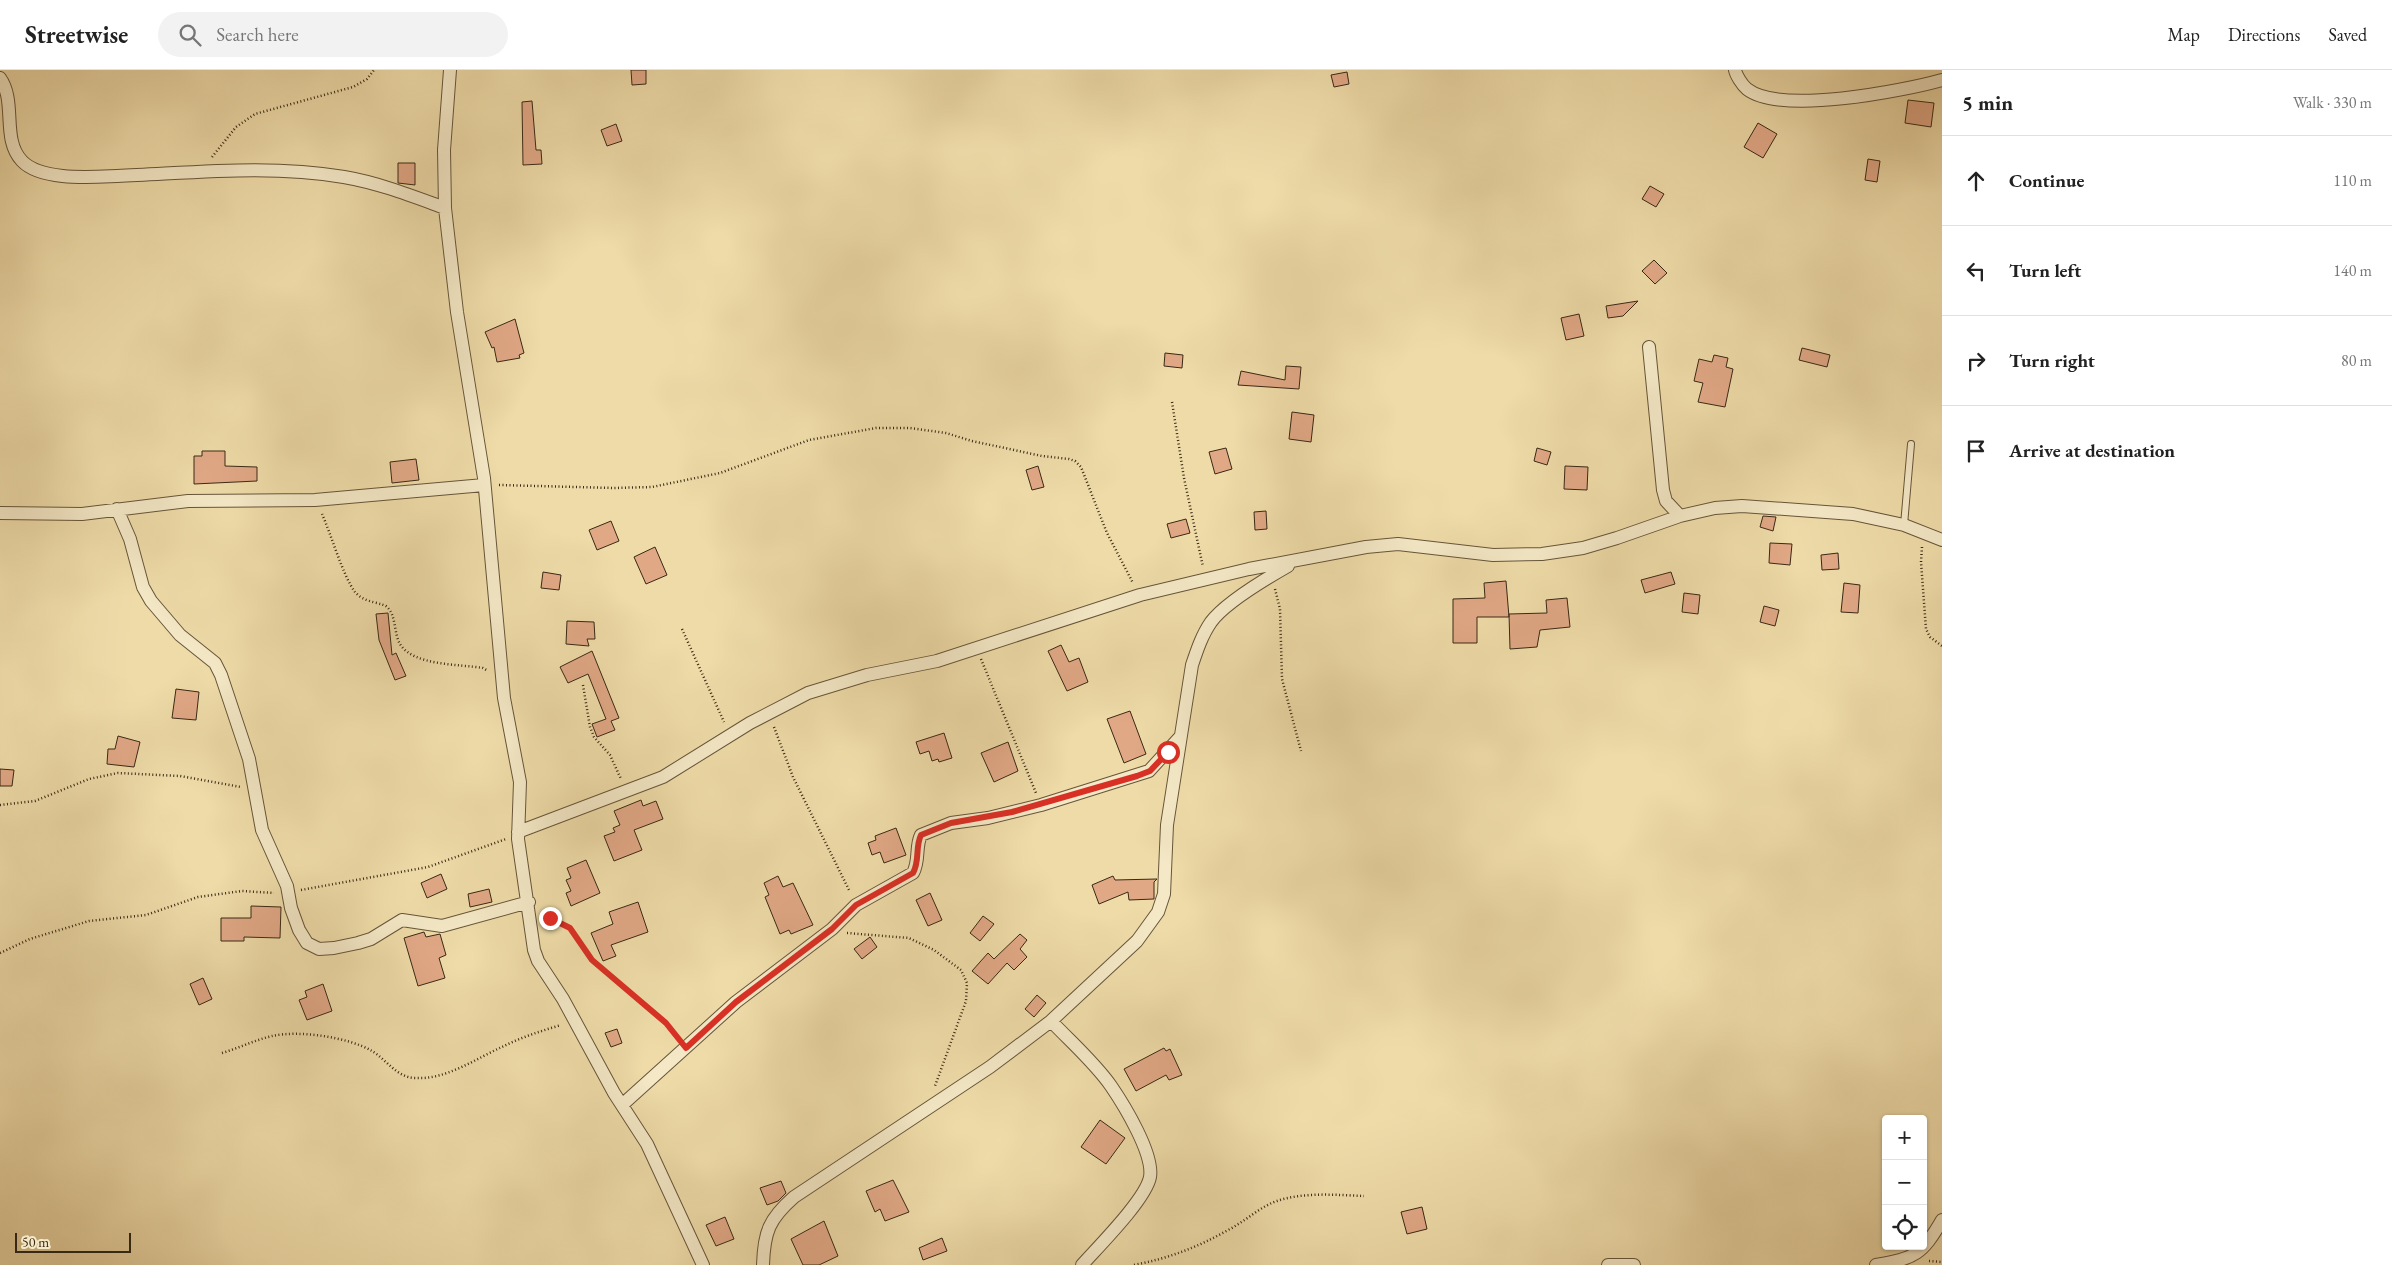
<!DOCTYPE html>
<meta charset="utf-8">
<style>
body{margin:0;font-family:"EB Garamond",serif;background:#f2f2f2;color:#222}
.controls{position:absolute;right:15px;bottom:15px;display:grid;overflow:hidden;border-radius:5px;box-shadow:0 1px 4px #0004}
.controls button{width:45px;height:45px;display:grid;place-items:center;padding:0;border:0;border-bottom:1px solid #e0e0e0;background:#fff;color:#222;font:25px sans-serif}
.scale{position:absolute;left:15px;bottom:12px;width:116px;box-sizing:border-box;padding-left:5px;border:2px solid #392814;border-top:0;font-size:14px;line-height:18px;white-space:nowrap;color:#392814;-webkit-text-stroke:4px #f4e8c6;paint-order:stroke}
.stop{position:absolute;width:15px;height:15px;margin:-11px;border:4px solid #d93025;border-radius:50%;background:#fff}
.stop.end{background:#d93025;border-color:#fff;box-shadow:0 1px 5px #0008}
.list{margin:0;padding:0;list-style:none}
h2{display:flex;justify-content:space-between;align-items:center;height:65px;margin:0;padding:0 20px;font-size:21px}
h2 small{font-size:16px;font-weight:400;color:#767676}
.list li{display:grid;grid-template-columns:32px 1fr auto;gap:15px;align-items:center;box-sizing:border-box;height:90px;padding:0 20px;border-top:1px solid #e0e0e0}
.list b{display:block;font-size:19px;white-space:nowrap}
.list em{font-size:16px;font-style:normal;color:#767676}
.icon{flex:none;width:28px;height:28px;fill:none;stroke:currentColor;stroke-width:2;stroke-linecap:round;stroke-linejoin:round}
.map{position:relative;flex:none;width:1942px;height:1195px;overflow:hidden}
header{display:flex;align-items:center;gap:30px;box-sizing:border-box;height:70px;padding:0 25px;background:#fff;border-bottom:1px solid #e0e0e0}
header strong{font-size:24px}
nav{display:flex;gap:28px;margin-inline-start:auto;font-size:18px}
.search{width:350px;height:45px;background:#f2f2f2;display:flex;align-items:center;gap:12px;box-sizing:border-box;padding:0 18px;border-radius:28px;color:#767676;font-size:19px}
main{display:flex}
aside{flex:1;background:#fff}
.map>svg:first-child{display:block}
.building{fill:#e1a886;stroke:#392814}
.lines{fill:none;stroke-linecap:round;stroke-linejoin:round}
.lane-casing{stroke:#665539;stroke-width:8}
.street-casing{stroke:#665539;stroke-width:14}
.path{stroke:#392814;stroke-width:2.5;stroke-dasharray:1 2.5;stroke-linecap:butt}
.lane{stroke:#f4e8c6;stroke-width:6}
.street{stroke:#f4e8c6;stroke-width:12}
.route{stroke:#d93025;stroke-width:6}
</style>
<header>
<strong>Streetwise</strong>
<div class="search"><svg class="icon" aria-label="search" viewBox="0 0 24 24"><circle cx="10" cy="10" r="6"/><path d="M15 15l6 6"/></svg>Search here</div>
<nav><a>Map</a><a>Directions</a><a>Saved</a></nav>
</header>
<main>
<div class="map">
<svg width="1942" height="1195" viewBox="0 0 1942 1195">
<rect width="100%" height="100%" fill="#eedba8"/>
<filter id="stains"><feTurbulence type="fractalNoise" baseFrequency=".004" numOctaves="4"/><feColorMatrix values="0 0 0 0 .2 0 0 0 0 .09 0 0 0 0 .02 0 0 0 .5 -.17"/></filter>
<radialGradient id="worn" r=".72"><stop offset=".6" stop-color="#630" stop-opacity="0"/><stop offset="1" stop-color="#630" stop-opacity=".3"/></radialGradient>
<path class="building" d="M 631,0 L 646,0 L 646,14 L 632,15 Z
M 1347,2 L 1349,14 L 1334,17 L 1331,5 Z
M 1908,30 L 1934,33 L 1931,57 L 1905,53 Z
M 532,31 L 536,80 L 541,80 L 542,94 L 523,95 L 522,32 Z
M 1758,53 L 1777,64 L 1763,88 L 1744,77 Z
M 616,54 L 622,71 L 607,76 L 601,60 Z
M 1868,89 L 1880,91 L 1877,112 L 1865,110 Z
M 398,93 L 415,93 L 415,115 L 398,113 Z
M 1650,116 L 1664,124 L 1656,137 L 1642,129 Z
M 1654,190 L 1667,203 L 1655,214 L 1642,201 Z
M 1638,231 L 1623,246 L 1608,248 L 1606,236 Z
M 1579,244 L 1584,266 L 1566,270 L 1561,248 Z
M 515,249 L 524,283 L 519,285 L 520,288 L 497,292 L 494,277 L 492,278 L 485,262 Z
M 1802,278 L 1830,285 L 1827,297 L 1799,290 Z
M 1165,283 L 1183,285 L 1182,298 L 1164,296 Z
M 1714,285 L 1728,288 L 1726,297 L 1733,299 L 1725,337 L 1698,332 L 1703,313 L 1694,311 L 1699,289 L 1712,292 Z
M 1286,296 L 1301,297 L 1299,319 L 1238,315 L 1241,301 L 1285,310 Z
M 1292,342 L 1314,345 L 1311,372 L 1289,369 Z
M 1226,378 L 1232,399 L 1215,404 L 1209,382 Z
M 1537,378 L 1551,382 L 1547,395 L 1534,391 Z
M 202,381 L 225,381 L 225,396 L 257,397 L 257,411 L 194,414 L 194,386 L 202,386 Z
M 416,389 L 419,410 L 392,413 L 390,392 Z
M 1038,396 L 1044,417 L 1032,420 L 1026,400 Z
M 1565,396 L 1588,397 L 1587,420 L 1564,419 Z
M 1266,441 L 1267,459 L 1255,460 L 1254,442 Z
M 1763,446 L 1776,447 L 1773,461 L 1760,457 Z
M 1186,449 L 1190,463 L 1171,468 L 1167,454 Z
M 611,451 L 619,471 L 597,480 L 589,460 Z
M 1770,473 L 1792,474 L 1790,495 L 1769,493 Z
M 655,477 L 667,505 L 646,514 L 634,487 Z
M 1838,483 L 1839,499 L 1822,500 L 1821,485 Z
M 543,502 L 561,505 L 559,520 L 541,518 Z
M 1671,502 L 1675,514 L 1645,523 L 1641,510 Z
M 1506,511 L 1509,547 L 1477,547 L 1477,573 L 1453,573 L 1453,529 L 1485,528 L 1484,513 Z
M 1844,513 L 1860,515 L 1858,543 L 1841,542 Z
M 1684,523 L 1700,525 L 1698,544 L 1682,542 Z
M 1567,528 L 1570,557 L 1540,560 L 1537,577 L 1510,579 L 1509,544 L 1547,543 L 1546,530 Z
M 1764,536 L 1779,540 L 1775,556 L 1760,552 Z
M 388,543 L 392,585 L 396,583 L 406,606 L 395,610 L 379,570 L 376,544 Z
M 567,551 L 594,552 L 595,569 L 587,569 L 589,576 L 566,574 Z
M 1061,575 L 1069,592 L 1079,588 L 1088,612 L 1067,621 L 1048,581 Z
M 592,581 L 619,648 L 611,651 L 615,660 L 597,667 L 592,654 L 606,649 L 588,604 L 568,613 L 560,597 Z
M 176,619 L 199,622 L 196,650 L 172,648 Z
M 1130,641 L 1146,684 L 1124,693 L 1107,649 Z
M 944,663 L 952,688 L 939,692 L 938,689 L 932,691 L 929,681 L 920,684 L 916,672 Z
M 118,666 L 140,672 L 134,697 L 107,694 L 108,679 L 115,679 Z
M 1008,672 L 1018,701 L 994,712 L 981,683 Z
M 0,699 L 14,700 L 12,716 L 0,716 Z
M 641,730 L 643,736 L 656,731 L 663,749 L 634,760 L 642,780 L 614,791 L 604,766 L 615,762 L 613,758 L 620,755 L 614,741 Z
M 896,758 L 906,785 L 884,793 L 880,782 L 872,785 L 868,773 L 876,770 L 875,766 Z
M 586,790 L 600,823 L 571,836 L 566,823 L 571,821 L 566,810 L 571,808 L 567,798 Z
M 441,804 L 447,819 L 427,828 L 421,813 Z
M 778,806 L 783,817 L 793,813 L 813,855 L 791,864 L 789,860 L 780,864 L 765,827 L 769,825 L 764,813 Z
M 1113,806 L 1115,810 L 1157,809 L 1154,812 L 1154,829 L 1129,830 L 1128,822 L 1099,834 L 1092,815 Z
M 489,819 L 492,832 L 470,837 L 468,824 Z
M 930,823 L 942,850 L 928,856 L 916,830 Z
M 638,832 L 648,862 L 611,875 L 616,886 L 603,891 L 591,863 L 613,854 L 609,842 Z
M 251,836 L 281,837 L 280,868 L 244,867 L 244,871 L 221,871 L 221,848 L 251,848 Z
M 983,846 L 994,854 L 980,871 L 970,863 Z
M 424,862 L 426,867 L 440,864 L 446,885 L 439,888 L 445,908 L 418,916 L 404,868 Z
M 1020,864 L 1027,870 L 1020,879 L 1027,887 L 1014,900 L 1007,893 L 988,914 L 972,901 L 988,883 L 994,889 Z
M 870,867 L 877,877 L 862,889 L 854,879 Z
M 203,908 L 212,929 L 199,935 L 190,914 Z
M 323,914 L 332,941 L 307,950 L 299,930 L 307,927 L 305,921 Z
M 1037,925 L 1046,933 L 1034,947 L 1025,939 Z
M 617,959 L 622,973 L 611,977 L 605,963 Z
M 1164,978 L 1166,981 L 1170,979 L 1182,1005 L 1169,1010 L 1166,1005 L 1136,1021 L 1124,999 Z
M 1100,1050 L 1125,1068 L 1106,1094 L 1081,1077 Z
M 893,1110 L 909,1142 L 885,1151 L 880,1139 L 875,1142 L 866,1121 Z
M 781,1111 L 786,1123 L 778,1131 L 767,1135 L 760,1118 Z
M 1422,1137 L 1427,1159 L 1407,1164 L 1401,1142 Z
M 725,1147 L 734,1169 L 716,1176 L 706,1155 Z
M 824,1151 L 838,1186 L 819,1195 L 803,1195 L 791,1169 Z
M 942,1168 L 947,1181 L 923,1190 L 919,1178 Z"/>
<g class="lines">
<defs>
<path id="lane" d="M 1904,455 L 1911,374"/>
<path id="street" d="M 450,0 L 444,80 L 445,138 L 457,242 L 484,408 L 504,628 L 520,712 L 518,769 L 534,880 L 538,891 L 563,929 L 614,1023 L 647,1074 L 703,1195
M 1735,0 C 1736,5 1742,15 1747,19 C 1780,45 1903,21 1942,10
M 0,8 C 17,32 1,69 22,91 C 41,111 91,107 117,106 C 192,103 269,94 344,107 C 379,113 412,126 445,138
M 1649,277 L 1663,420 L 1666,431 L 1680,446
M 117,439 L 130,469 L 143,517 L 151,531 L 180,565 L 215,593 L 221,605 L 249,689 L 262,760 L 287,816 L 291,838 L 299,860 L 307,873 L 319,879 L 334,878 L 358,873 L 371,869 L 402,850 L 442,856 L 529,832
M 0,443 L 82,444 L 188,431 L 315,430 L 484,415
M 518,762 L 663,707 L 750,653 L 808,623 L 867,605 L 937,591 L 1140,525 L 1249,499 L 1366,477 L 1398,474 L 1493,485 L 1542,484 L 1583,478 L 1617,468 L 1680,446 L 1715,438 L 1742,436 L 1853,444 L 1904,455 L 1942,470
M 1051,951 C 1071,972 1095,993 1111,1016 C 1124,1035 1154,1084 1150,1107 C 1146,1129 1098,1177 1082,1195
M 622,1035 L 736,932 L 832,859 L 856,835 L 913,803 C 920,790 915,777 921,765 L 951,753 L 988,748 L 1041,735 L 1149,701 L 1181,666
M 763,1195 C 764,1162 769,1149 794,1127 L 990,997 L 1051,951 L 1137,871 L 1158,842 L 1164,824 L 1167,755 L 1192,595 C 1197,580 1202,565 1211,552 C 1225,533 1267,508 1288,496
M 1608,1195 L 1634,1195
M 1876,1195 C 1915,1188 1922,1185 1942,1150"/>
</defs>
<use href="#lane" class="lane-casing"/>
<use href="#street" class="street-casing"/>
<path class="path" d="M 212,87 L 236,57 L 255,44 L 353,17 L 367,9 L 374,0
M 1172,332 L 1184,408 L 1203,497
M 499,415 L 614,418 L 652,417 L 720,403 L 809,370 L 876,358 L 910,358 L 946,363 L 972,371 L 1042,386 L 1069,389 L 1075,391 L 1081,397 L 1107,463 L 1133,513
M 322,444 C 331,464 343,506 355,522 C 365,534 384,532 388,538 C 396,546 394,564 400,574 C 413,596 460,594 483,598 L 488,601
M 1922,477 L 1921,492 L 1926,559 L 1930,567 L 1942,576
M 1275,519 L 1280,539 L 1282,609 L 1301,681
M 682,559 L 724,652
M 981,589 L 1036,723
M 583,615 L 590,657 L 594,667 L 610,685 L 621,709
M 774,657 L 793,707 L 850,822
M 0,735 L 35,731 L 89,709 L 118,703 L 180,706 L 241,717
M 301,820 L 428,797 L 506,769
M 543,843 L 570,858 L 592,890 L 666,953 L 677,967
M 847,863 L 909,868 L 934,880 L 961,900 L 967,913 L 966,931 L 935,1016
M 0,883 L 30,869 L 89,851 L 146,845 L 198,827 L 242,821 L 274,823
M 222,983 C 239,978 255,970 272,966 C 299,960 348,967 372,981 C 387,990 397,1008 416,1008 C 446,1010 477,988 504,976 C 522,967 541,961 561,955
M 1929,1191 L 1942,1192
M 1134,1195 C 1170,1188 1198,1177 1230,1159 C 1247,1150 1262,1135 1280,1130 C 1307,1122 1337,1125 1364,1126"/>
<use href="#lane" class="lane"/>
<use href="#street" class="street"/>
</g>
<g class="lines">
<path class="route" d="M 550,848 L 570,858 L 592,890 L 666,953 L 686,978 L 736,932 L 832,859 L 856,835 L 913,803 C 920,791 915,777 921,765 L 951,753 L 1012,742 L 1137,706 L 1150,701 L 1168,682"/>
</g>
<rect width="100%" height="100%" filter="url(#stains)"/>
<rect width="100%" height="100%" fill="url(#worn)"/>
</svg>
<div class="controls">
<button>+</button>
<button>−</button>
<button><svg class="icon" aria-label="locate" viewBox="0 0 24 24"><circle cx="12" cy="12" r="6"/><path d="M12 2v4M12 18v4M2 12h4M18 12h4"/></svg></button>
</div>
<div class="scale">50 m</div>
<div class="stop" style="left:1168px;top:682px"></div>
<div class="stop end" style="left:550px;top:848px"></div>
</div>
<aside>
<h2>5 min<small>Walk · 330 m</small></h2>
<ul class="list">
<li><svg class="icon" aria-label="ahead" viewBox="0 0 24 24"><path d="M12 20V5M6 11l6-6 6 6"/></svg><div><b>Continue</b></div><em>110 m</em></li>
<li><svg class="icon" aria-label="left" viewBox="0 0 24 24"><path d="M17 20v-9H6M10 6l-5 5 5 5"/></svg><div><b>Turn left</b></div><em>140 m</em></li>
<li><svg class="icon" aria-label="right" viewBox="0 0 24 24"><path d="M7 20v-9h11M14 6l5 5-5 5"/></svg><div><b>Turn right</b></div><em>80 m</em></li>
<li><svg class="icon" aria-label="arrive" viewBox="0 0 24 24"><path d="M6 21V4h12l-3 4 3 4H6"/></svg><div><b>Arrive at destination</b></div></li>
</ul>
</aside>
</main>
